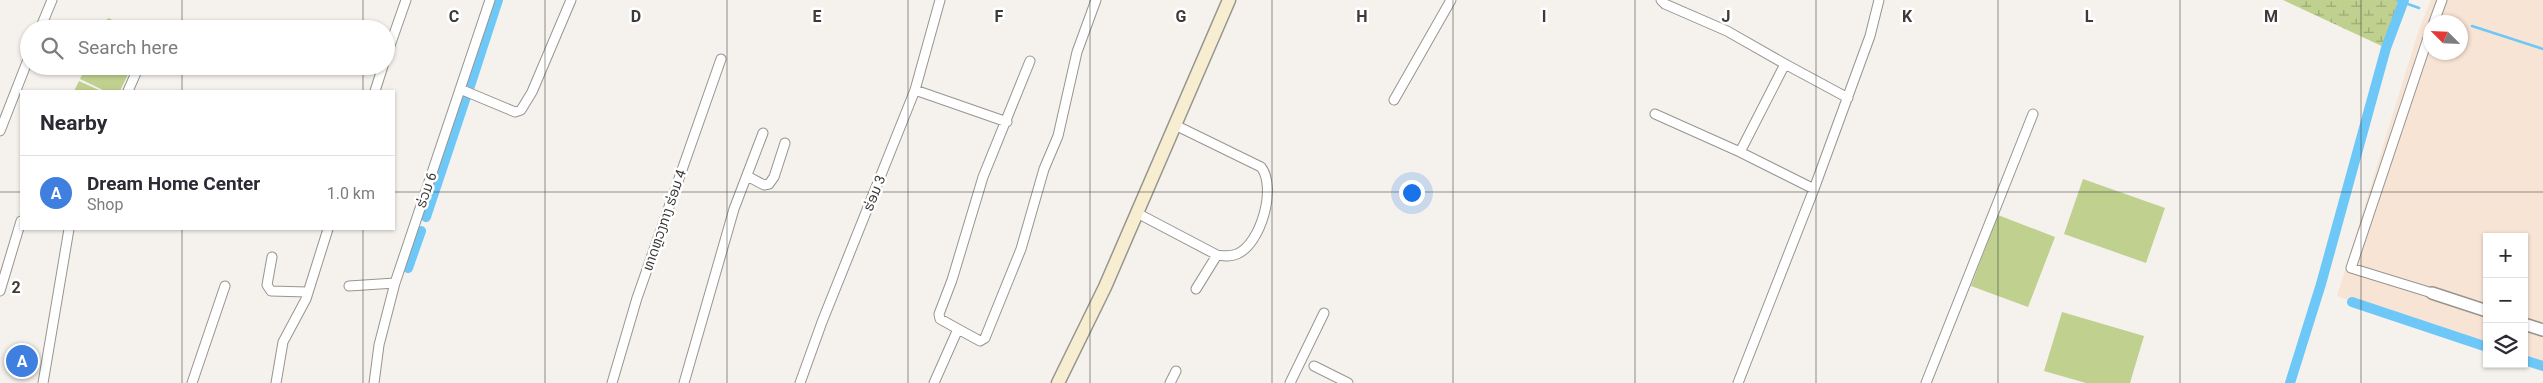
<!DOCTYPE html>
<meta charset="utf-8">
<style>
body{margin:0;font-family:Roboto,"Noto Sans Lao",sans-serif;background:#f7f7f7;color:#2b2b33}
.controls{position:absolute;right:15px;bottom:15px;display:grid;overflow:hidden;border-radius:0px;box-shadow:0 1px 4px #0004}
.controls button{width:45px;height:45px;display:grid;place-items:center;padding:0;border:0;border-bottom:1px solid #e1e1e2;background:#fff;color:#2b2b33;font:25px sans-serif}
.compass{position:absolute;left:2423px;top:15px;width:45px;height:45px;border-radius:50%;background:#fff;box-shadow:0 1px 4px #0004;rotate:294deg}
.you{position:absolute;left:1411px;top:192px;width:18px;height:18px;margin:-12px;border:4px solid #fff;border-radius:50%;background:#1a73e8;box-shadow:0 0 0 8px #1a73e833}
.badge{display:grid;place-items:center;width:32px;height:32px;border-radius:50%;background:#111827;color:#fff;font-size:16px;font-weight:700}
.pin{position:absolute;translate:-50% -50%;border:2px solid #fff;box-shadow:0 1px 5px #0006}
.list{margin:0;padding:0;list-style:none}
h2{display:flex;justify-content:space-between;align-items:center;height:65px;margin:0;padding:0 20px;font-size:21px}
h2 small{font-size:16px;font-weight:400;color:#7c7c81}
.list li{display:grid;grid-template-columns:32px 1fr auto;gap:15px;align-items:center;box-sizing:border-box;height:75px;padding:0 20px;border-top:1px solid #e1e1e2}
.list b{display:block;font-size:19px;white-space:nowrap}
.list p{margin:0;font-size:16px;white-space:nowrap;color:#7c7c81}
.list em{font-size:16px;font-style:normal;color:#7c7c81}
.icon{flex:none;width:28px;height:28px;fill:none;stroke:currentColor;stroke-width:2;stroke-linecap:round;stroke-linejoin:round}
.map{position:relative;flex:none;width:2543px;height:383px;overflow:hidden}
.search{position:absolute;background:#fff;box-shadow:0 1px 4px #0004;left:20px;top:20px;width:375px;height:55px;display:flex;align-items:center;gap:12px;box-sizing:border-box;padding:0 18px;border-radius:28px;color:#7c7c81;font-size:19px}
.panel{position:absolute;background:#fff;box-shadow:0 1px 4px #0004;left:20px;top:90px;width:375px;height:140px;border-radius:0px}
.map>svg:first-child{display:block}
.commercial{fill:#f8e4d5;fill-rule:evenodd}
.green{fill:#bfd08f}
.wetland{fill:url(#wetland-marsh)}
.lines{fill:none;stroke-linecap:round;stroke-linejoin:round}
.stream{stroke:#6dc8f8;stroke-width:2.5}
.canal{stroke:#6dc8f8;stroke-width:10}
.minor-casing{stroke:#97958f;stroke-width:11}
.tertiary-casing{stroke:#97958f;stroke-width:14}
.secondary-casing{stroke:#97958f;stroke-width:15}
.minor{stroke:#fff;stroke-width:9}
.tertiary{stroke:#fff;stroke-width:11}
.secondary{stroke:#f7eed1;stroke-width:12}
.grid{fill:none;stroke:#3c3b39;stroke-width:1;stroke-opacity:0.55}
.labels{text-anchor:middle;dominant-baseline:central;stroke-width:5;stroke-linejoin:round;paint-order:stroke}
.street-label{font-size:14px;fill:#3c3b39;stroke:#fff}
.grid-label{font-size:16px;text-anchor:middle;font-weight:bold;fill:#3c3b39;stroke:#fff;stroke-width:5;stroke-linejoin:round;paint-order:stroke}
</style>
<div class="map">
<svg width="2543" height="383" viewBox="0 0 2543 383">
<defs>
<pattern id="wetland-marsh" width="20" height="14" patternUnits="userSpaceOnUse" patternTransform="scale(1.25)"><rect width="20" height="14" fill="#bfd08f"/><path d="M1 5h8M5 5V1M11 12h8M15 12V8" fill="none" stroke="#9caa76"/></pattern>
</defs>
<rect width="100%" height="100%" fill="#f5f2ed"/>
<path class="commercial" d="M 2431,0 L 2543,0 L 2543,366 L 2524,360 L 2524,237 L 2487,237 L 2487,347 L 2337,296 L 2419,29 ZM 2430,22 L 2460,22 L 2460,52 L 2430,52 Z"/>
<path class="green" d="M 108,18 L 132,29 L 103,29 Z
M 86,66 L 132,66 L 120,91 L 105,91 L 80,79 Z
M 79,81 L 101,91 L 74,91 Z
M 2083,179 L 2165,208 L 2146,263 L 2064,234 Z
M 1998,215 L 2055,237 L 2028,307 L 1971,286 Z
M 2062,312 L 2144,336 L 2130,383 L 2086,383 L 2044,371 Z"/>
<path class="wetland" d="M 2283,0 L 2404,0 L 2386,48 Z"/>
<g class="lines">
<path class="stream" d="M 2397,0 L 2419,8
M 2472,26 L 2543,49"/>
<path class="canal" d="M 470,86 L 498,0
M 426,217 L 466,97
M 408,268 L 421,231
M 2352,302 L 2487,347
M 2524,360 L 2543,366
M 2290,383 L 2321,284 L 2386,48 L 2404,0"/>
<defs>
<path id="minor" d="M 1661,0 L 1665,4 L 1727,31 L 1785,64 L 1740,152 L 1814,189 L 1738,383
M 2434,22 L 2442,0
M 40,29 L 52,0
M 2430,32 L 2351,268 L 2432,293
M 386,57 L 406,0
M 1785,64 L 1848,98
M 460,89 L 515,112 L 521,110 L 532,92 L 571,0
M 915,90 L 1007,122
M 128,91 L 139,66
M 375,91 L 383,66
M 1394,100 L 1451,0
M 1655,114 L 1740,152
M 0,131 L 29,57
M 747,176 L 764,185 L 769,184 L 774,177 L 785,143
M 1814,189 L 1870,36 L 1879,0
M 1137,213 L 1217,255 C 1224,256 1230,257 1237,254 C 1261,244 1277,187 1261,167 L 1175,125
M 272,257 L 267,285 L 271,291 L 307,292
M 349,286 L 395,283
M 1196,289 L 1217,255
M 0,291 L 21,221
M 958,329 L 940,319 L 939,314 L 952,280 L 983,177 L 1030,61
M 1314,366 L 1348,383
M 43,383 L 69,229
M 192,383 L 225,286
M 276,383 L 283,342 L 306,299 L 328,229
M 374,383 L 379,345 L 395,283 L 490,0
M 612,383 L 637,298 L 721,59
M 684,383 L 734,209 L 763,133
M 800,383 L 822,322 L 915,90 L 940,0
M 934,383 L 958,329 L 980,341 L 985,338 L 1021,249 L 1044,169 L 1058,136 L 1077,52 L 1096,0
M 1170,383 L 1176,371
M 1290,383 L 1324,313
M 1926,383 L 2033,114"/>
<path id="tertiary" d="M 2432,293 L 2487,311
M 2524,324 L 2543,330"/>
<path id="secondary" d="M 1058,383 L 1105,287 L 1229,0"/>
</defs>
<use href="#minor" class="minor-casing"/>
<use href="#tertiary" class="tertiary-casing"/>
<use href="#secondary" class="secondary-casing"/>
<use href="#minor" class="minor"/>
<use href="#tertiary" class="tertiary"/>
<use href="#secondary" class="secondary"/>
</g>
<path class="grid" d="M 182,0 L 182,29M 363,0 L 363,29M 545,0 L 545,383M 727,0 L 727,383M 908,0 L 908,383M 1090,0 L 1090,383M 1272,0 L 1272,383M 1453,0 L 1453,383M 1635,0 L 1635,383M 1816,0 L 1816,383M 1998,0 L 1998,383M 2180,0 L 2180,383M 2361,0 L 2361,383M 182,66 L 182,91M 363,66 L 363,91M 0,192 L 21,192M 394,192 L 2543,192M 182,229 L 182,383M 363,229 L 363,383"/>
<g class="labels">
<g class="street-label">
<text transform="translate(426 190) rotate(-71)">ຮ່ວມ 6</text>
<text transform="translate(874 193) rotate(-68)">ຮ່ອມ 3</text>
<text transform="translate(664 220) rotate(-71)">ທາດຫຼວງກາງ ຮ່ອມ 4</text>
</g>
</g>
<g class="grid-label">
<text x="454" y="22">C</text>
<text x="636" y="22">D</text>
<text x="817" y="22">E</text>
<text x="999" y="22">F</text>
<text x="1181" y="22">G</text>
<text x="1362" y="22">H</text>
<text x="1544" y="22">I</text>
<text x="1726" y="22">J</text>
<text x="1907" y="22">K</text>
<text x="2089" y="22">L</text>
<text x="2271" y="22">M</text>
<text x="16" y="293">2</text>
</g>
</svg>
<div class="controls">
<button>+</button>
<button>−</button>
<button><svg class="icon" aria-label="layers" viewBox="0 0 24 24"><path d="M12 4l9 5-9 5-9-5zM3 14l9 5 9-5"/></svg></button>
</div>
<svg class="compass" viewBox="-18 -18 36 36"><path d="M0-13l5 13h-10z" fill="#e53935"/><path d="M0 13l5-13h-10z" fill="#7c7c81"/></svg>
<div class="you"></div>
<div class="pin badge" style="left:22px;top:361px;background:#3f7fe0">A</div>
<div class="search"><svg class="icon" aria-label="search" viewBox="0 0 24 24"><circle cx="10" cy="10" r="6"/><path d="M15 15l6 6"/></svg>Search here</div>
<section class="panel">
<h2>Nearby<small></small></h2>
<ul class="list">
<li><span class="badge" style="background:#3f7fe0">A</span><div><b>Dream Home Center</b><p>Shop</p></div><em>1.0 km</em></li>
</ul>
</section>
</div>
